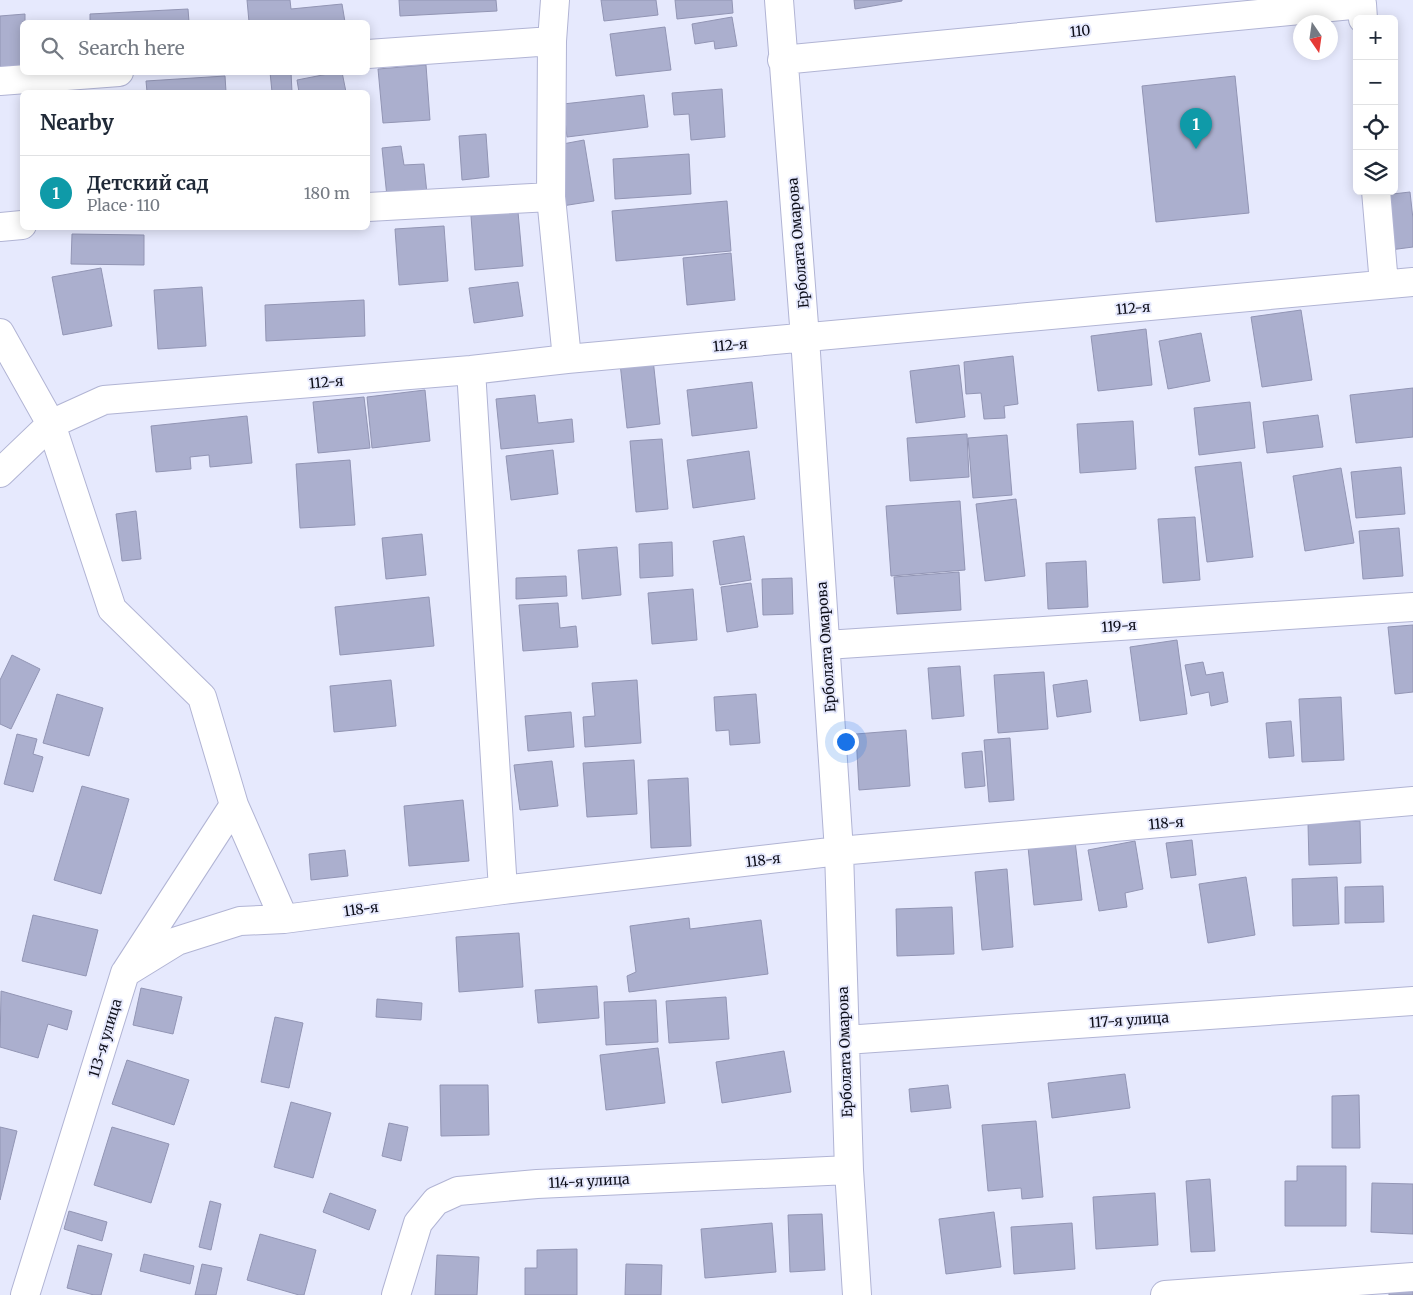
<!DOCTYPE html>
<meta charset="utf-8">
<style>
body{margin:0;font-family:Merriweather,serif;background:#f6f6f7;color:#1f2937}
.controls{position:absolute;right:15px;top:15px;display:grid;overflow:hidden;border-radius:8px;box-shadow:0 2px 12px #0003}
.controls button{width:45px;height:45px;display:grid;place-items:center;padding:0;border:0;border-bottom:1px solid #e0e1e3;background:#fff;color:#1f2937;font:25px sans-serif}
.compass{position:absolute;left:1293px;top:15px;width:45px;height:45px;border-radius:50%;background:#fff;box-shadow:0 2px 12px #0003;rotate:167deg}
.you{position:absolute;left:845px;top:741px;width:18px;height:18px;margin:-12px;border:4px solid #fff;border-radius:50%;background:#1a73e8;box-shadow:0 0 0 8px #1a73e833}
.badge{display:grid;place-items:center;width:32px;height:32px;border-radius:50%;background:#b45309;color:#fff;font-size:16px;font-weight:700}
.pin{position:absolute;translate:-50% -41px;filter:drop-shadow(0 1px 2px #0008)}
.pin::after{content:'';position:absolute;top:26px;width:18px;height:15px;background:inherit;clip-path:polygon(0 0,100% 0,50% 100%)}
.list{margin:0;padding:0;list-style:none}
h2{display:flex;justify-content:space-between;align-items:center;height:65px;margin:0;padding:0 20px;font-size:21px}
h2 small{font-size:16px;font-weight:400;color:#747a83}
.list li{display:grid;grid-template-columns:32px 1fr auto;gap:15px;align-items:center;box-sizing:border-box;height:75px;padding:0 20px;border-top:1px solid #e0e1e3}
.list b{display:block;font-size:19px;white-space:nowrap}
.list p{margin:0;font-size:16px;white-space:nowrap;color:#747a83}
.list em{font-size:16px;font-style:normal;color:#747a83}
.icon{flex:none;width:28px;height:28px;fill:none;stroke:currentColor;stroke-width:2;stroke-linecap:round;stroke-linejoin:round}
.map{position:relative;flex:none;width:1413px;height:1295px;overflow:hidden}
.search{position:absolute;background:#fff;box-shadow:0 2px 12px #0003;left:20px;top:20px;width:350px;height:55px;display:flex;align-items:center;gap:12px;box-sizing:border-box;padding:0 18px;border-radius:8px;color:#747a83;font-size:19px}
.panel{position:absolute;background:#fff;box-shadow:0 2px 12px #0003;left:20px;top:90px;width:350px;height:140px;border-radius:8px}
.map>svg:first-child{display:block}
.building{fill:#abafce;stroke:#9295b4}
.lines{fill:none;stroke-linecap:round;stroke-linejoin:round}
.minor-casing{stroke:#b1b4d4;stroke-width:30}
.minor{stroke:#fff;stroke-width:28}
.labels{text-anchor:middle;dominant-baseline:central;stroke-width:4;stroke-linejoin:round;paint-order:stroke}
.street-label{font-size:14px;fill:#0e0f1a;stroke:#e6e9fd}
</style>
<div class="map">
<svg width="1413" height="1295" viewBox="0 0 1413 1295">
<rect width="100%" height="100%" fill="#e6e9fd"/>
<path class="building" d="M 247,0 L 290,0 L 291,9 L 342,4 L 345,22 L 249,22 Z
M 399,0 L 496,0 L 497,11 L 400,16 Z
M 601,0 L 656,0 L 658,15 L 604,21 Z
M 675,0 L 732,0 L 733,13 L 677,19 Z
M 854,0 L 902,0 L 902,1 L 855,9 Z
M 188,9 L 189,22 L 90,22 L 90,14 Z
M 25,14 L 25,22 L 22,22 L 22,67 L 0,68 L 0,16 Z
M 732,17 L 737,46 L 715,49 L 714,41 L 695,44 L 692,24 Z
M 665,27 L 671,70 L 616,76 L 610,34 Z
M 426,65 L 430,120 L 383,123 L 378,69 Z
M 270,72 L 291,72 L 292,92 L 272,92 Z
M 338,72 L 342,72 L 346,92 L 299,92 L 297,80 Z
M 225,76 L 226,92 L 147,92 L 146,81 Z
M 1235,76 L 1249,213 L 1156,222 L 1142,86 Z
M 722,89 L 725,137 L 691,140 L 689,114 L 674,115 L 672,93 Z
M 644,95 L 648,127 L 567,137 L 563,104 Z
M 486,134 L 489,177 L 462,180 L 459,136 Z
M 584,140 L 594,201 L 562,206 L 552,146 Z
M 401,146 L 404,165 L 424,164 L 427,194 L 387,197 L 382,148 Z
M 689,154 L 691,194 L 615,199 L 613,159 Z
M 1410,192 L 1413,219 L 1413,247 L 1390,250 L 1384,195 Z
M 727,201 L 731,251 L 616,261 L 612,211 Z
M 518,212 L 523,266 L 475,270 L 471,216 Z
M 444,226 L 448,281 L 399,285 L 395,229 Z
M 72,234 L 144,235 L 144,265 L 71,264 Z
M 731,253 L 735,300 L 687,305 L 683,258 Z
M 101,268 L 112,326 L 63,335 L 52,277 Z
M 518,282 L 523,316 L 474,323 L 469,288 Z
M 202,287 L 206,346 L 158,349 L 154,290 Z
M 364,300 L 365,336 L 266,341 L 265,305 Z
M 1301,310 L 1312,380 L 1262,387 L 1251,317 Z
M 1146,329 L 1152,385 L 1098,391 L 1091,336 Z
M 1201,333 L 1210,381 L 1168,389 L 1159,341 Z
M 1013,356 L 1018,404 L 1004,406 L 1005,418 L 984,419 L 981,393 L 966,394 L 964,362 Z
M 653,359 L 660,424 L 627,428 L 620,363 Z
M 959,365 L 965,417 L 916,423 L 910,371 Z
M 752,382 L 757,428 L 692,436 L 687,390 Z
M 1413,388 L 1413,437 L 1356,443 L 1350,395 Z
M 425,390 L 430,441 L 372,448 L 367,397 Z
M 535,395 L 538,423 L 572,419 L 574,442 L 501,449 L 496,399 Z
M 364,397 L 370,448 L 318,453 L 313,402 Z
M 1250,402 L 1255,448 L 1199,455 L 1194,408 Z
M 1318,415 L 1323,447 L 1267,453 L 1263,422 Z
M 247,416 L 252,463 L 210,467 L 209,455 L 190,457 L 191,469 L 156,472 L 151,426 Z
M 1133,421 L 1136,469 L 1080,473 L 1077,424 Z
M 967,434 L 969,477 L 910,481 L 907,438 Z
M 1007,435 L 1012,495 L 973,498 L 968,438 Z
M 662,439 L 668,509 L 636,512 L 630,441 Z
M 553,450 L 558,494 L 511,500 L 506,456 Z
M 749,451 L 755,499 L 693,508 L 687,460 Z
M 350,460 L 355,525 L 300,528 L 296,464 Z
M 1241,462 L 1253,557 L 1207,562 L 1195,467 Z
M 1401,467 L 1405,514 L 1356,518 L 1351,472 Z
M 1341,468 L 1354,543 L 1305,551 L 1293,476 Z
M 1016,499 L 1025,576 L 985,581 L 976,504 Z
M 960,501 L 965,570 L 891,576 L 886,506 Z
M 136,511 L 141,559 L 122,561 L 116,514 Z
M 1195,517 L 1200,580 L 1163,583 L 1158,519 Z
M 1399,528 L 1403,576 L 1363,579 L 1359,531 Z
M 422,534 L 426,575 L 386,579 L 382,538 Z
M 744,536 L 751,580 L 720,585 L 713,541 Z
M 672,542 L 673,576 L 640,578 L 639,544 Z
M 617,547 L 621,595 L 582,599 L 578,550 Z
M 1086,561 L 1088,607 L 1048,609 L 1046,563 Z
M 959,572 L 961,610 L 897,614 L 894,577 Z
M 566,576 L 567,596 L 516,599 L 516,578 Z
M 792,578 L 793,614 L 763,615 L 762,579 Z
M 751,583 L 758,627 L 727,632 L 721,587 Z
M 693,589 L 697,640 L 652,644 L 648,593 Z
M 429,597 L 434,646 L 340,655 L 335,607 Z
M 558,603 L 560,628 L 576,626 L 578,647 L 523,651 L 519,605 Z
M 1413,625 L 1413,692 L 1395,694 L 1388,627 Z
M 1177,640 L 1187,714 L 1140,721 L 1130,647 Z
M 12,655 L 40,669 L 11,729 L 0,724 L 0,680 Z
M 1203,662 L 1206,675 L 1223,672 L 1228,702 L 1211,706 L 1209,692 L 1191,696 L 1185,665 Z
M 960,666 L 964,716 L 932,719 L 928,668 Z
M 1044,672 L 1048,729 L 998,733 L 994,675 Z
M 391,680 L 396,726 L 334,732 L 330,686 Z
M 637,680 L 641,743 L 585,747 L 583,717 L 595,716 L 592,683 Z
M 1087,680 L 1091,712 L 1057,717 L 1053,685 Z
M 57,694 L 103,708 L 89,756 L 43,743 Z
M 756,694 L 760,743 L 730,745 L 729,730 L 716,731 L 714,697 Z
M 1341,697 L 1344,760 L 1302,762 L 1299,699 Z
M 571,712 L 574,747 L 528,751 L 525,716 Z
M 1291,721 L 1294,756 L 1269,758 L 1266,723 Z
M 906,730 L 910,786 L 859,790 L 856,734 Z
M 17,734 L 37,739 L 33,754 L 43,757 L 33,792 L 4,784 Z
M 1010,738 L 1014,800 L 989,802 L 984,740 Z
M 982,751 L 985,786 L 965,788 L 962,753 Z
M 634,760 L 637,814 L 587,817 L 583,763 Z
M 552,761 L 558,806 L 520,810 L 514,765 Z
M 688,778 L 691,846 L 651,848 L 648,780 Z
M 82,786 L 129,799 L 101,894 L 54,880 Z
M 463,800 L 469,861 L 409,866 L 404,806 Z
M 1360,821 L 1361,863 L 1309,865 L 1308,823 Z
M 1192,840 L 1196,875 L 1171,878 L 1166,843 Z
M 1075,841 L 1082,900 L 1034,905 L 1028,847 Z
M 1135,841 L 1143,889 L 1125,893 L 1127,907 L 1099,911 L 1088,850 Z
M 345,850 L 348,876 L 311,880 L 309,854 Z
M 1007,869 L 1013,947 L 982,950 L 975,872 Z
M 1246,877 L 1255,935 L 1208,943 L 1199,884 Z
M 1337,877 L 1339,924 L 1293,926 L 1292,879 Z
M 1383,886 L 1384,922 L 1345,923 L 1345,887 Z
M 952,907 L 954,954 L 897,956 L 896,909 Z
M 33,915 L 98,930 L 86,976 L 22,961 Z
M 689,918 L 690,929 L 761,920 L 768,974 L 629,992 L 627,976 L 636,972 L 630,926 Z
M 519,933 L 523,987 L 459,992 L 456,937 Z
M 597,986 L 599,1018 L 538,1023 L 535,990 Z
M 141,988 L 182,997 L 173,1034 L 133,1025 Z
M 1,991 L 72,1011 L 67,1030 L 48,1024 L 38,1058 L 0,1047 Z
M 726,997 L 729,1039 L 669,1043 L 666,1001 Z
M 377,999 L 422,1003 L 421,1020 L 376,1017 Z
M 656,1000 L 658,1042 L 606,1045 L 604,1002 Z
M 275,1017 L 303,1023 L 289,1088 L 261,1082 Z
M 658,1048 L 665,1103 L 606,1110 L 600,1055 Z
M 784,1051 L 791,1092 L 722,1103 L 716,1062 Z
M 127,1060 L 189,1080 L 174,1125 L 112,1104 Z
M 1125,1074 L 1130,1108 L 1052,1118 L 1048,1083 Z
M 440,1085 L 488,1085 L 489,1135 L 441,1136 Z
M 948,1085 L 951,1108 L 911,1112 L 909,1089 Z
M 1359,1095 L 1360,1148 L 1332,1148 L 1332,1096 Z
M 291,1102 L 331,1113 L 313,1178 L 274,1167 Z
M 1036,1121 L 1043,1197 L 1022,1199 L 1021,1188 L 988,1191 L 982,1125 Z
M 389,1123 L 408,1127 L 401,1161 L 382,1156 Z
M 0,1127 L 17,1131 L 0,1200 Z
M 112,1127 L 169,1144 L 151,1203 L 94,1185 Z
M 1297,1166 L 1346,1166 L 1346,1226 L 1285,1226 L 1285,1181 L 1297,1181 Z
M 1210,1179 L 1215,1251 L 1191,1252 L 1186,1181 Z
M 1372,1183 L 1413,1184 L 1413,1234 L 1371,1232 Z
M 330,1193 L 376,1210 L 369,1230 L 323,1212 Z
M 1155,1193 L 1158,1245 L 1096,1249 L 1093,1197 Z
M 210,1201 L 221,1204 L 211,1250 L 199,1247 Z
M 69,1211 L 107,1222 L 102,1241 L 64,1229 Z
M 994,1212 L 1001,1267 L 946,1274 L 939,1219 Z
M 822,1214 L 825,1270 L 790,1272 L 788,1215 Z
M 772,1223 L 776,1272 L 705,1278 L 701,1229 Z
M 1072,1223 L 1075,1269 L 1014,1274 L 1011,1227 Z
M 260,1234 L 316,1250 L 304,1295 L 299,1295 L 247,1280 Z
M 78,1245 L 112,1254 L 101,1295 L 94,1295 L 67,1288 Z
M 577,1249 L 577,1295 L 525,1295 L 525,1268 L 537,1268 L 537,1250 Z
M 144,1254 L 194,1266 L 190,1284 L 140,1271 Z
M 437,1255 L 479,1257 L 477,1295 L 435,1295 Z
M 202,1264 L 222,1268 L 216,1295 L 195,1295 Z
M 626,1264 L 662,1265 L 661,1295 L 625,1295 Z
M 1389,1289 L 1413,1290 L 1413,1295 L 1389,1295 Z"/>
<g class="lines">
<defs>
<path id="minor" d="M 555,0 L 552,41 L 551,197 L 567,359
M 779,0 L 805,338 L 839,851 L 849,1170 L 857,1295
M 368,54 L 552,41
M 782,60 L 1362,4 L 1363,19
M 0,81 L 119,72
M 1376,191 L 1384,284
M 368,207 L 551,197
M 0,227 L 22,225
M 0,333 L 51,424 L 112,609 L 202,697 L 234,805 L 284,919
M 471,370 L 503,890
M 0,473 L 51,424 L 104,400 L 471,370 L 567,359 L 1413,282
M 826,645 L 1413,607
M 125,973 L 177,941 L 240,921 L 284,919 L 503,890 L 839,851 L 1413,801
M 845,1040 L 1413,1001
M 25,1295 L 125,973 L 234,805
M 396,1295 L 418,1223 L 436,1201 L 458,1191 L 537,1184 L 849,1170
M 1165,1295 L 1413,1277"/>
</defs>
<use href="#minor" class="minor-casing"/>
<use href="#minor" class="minor"/>
</g>
<g class="labels">
<g class="street-label">
<text transform="translate(1080 31) rotate(-5)">110</text>
<text transform="translate(798 243) rotate(-95)">Ерболата Омарова</text>
<text transform="translate(1133 308) rotate(-5)">112-я</text>
<text transform="translate(730 345) rotate(-5)">112-я</text>
<text transform="translate(326 382) rotate(-5)">112-я</text>
<text transform="translate(1119 626) rotate(-4)">119-я</text>
<text transform="translate(826 647) rotate(-94)">Ерболата Омарова</text>
<text transform="translate(1166 823) rotate(-5)">118-я</text>
<text transform="translate(763 860) rotate(-7)">118-я</text>
<text transform="translate(361 909) rotate(-8)">118-я</text>
<text transform="translate(1129 1020) rotate(-4)">117-я улица</text>
<text transform="translate(105 1038) rotate(-73)">113-я улица</text>
<text transform="translate(845 1052) rotate(-92)">Ерболата Омарова</text>
<text transform="translate(589 1181) rotate(-3)">114-я улица</text>
</g>
</g>
</svg>
<div class="controls">
<button>+</button>
<button>−</button>
<button><svg class="icon" aria-label="locate" viewBox="0 0 24 24"><circle cx="12" cy="12" r="6"/><path d="M12 2v4M12 18v4M2 12h4M18 12h4"/></svg></button>
<button><svg class="icon" aria-label="layers" viewBox="0 0 24 24"><path d="M12 4l9 5-9 5-9-5zM3 14l9 5 9-5"/></svg></button>
</div>
<svg class="compass" viewBox="-18 -18 36 36"><path d="M0-13l5 13h-10z" fill="#e53935"/><path d="M0 13l5-13h-10z" fill="#747a83"/></svg>
<div class="you"></div>
<div class="pin badge" style="left:1196px;top:149px;background:#0f9aa8">1</div>
<div class="search"><svg class="icon" aria-label="search" viewBox="0 0 24 24"><circle cx="10" cy="10" r="6"/><path d="M15 15l6 6"/></svg>Search here</div>
<section class="panel">
<h2>Nearby<small></small></h2>
<ul class="list">
<li><span class="badge" style="background:#0f9aa8">1</span><div><b>Детский сад</b><p>Place · 110</p></div><em>180 m</em></li>
</ul>
</section>
</div>
